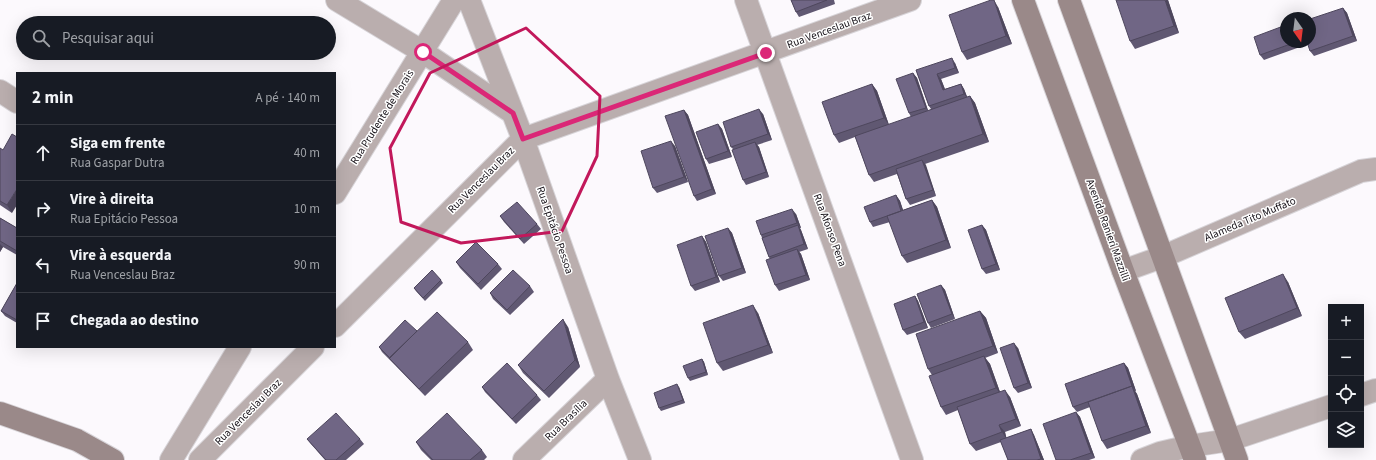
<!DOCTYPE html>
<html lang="pt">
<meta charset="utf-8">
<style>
body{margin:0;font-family:"Source Sans 3",sans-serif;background:#242831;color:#f1f3f6}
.controls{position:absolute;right:12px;bottom:12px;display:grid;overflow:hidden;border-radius:0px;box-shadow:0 4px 16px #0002}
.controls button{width:36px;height:36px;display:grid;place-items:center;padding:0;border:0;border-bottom:1px solid #363941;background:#171b24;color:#f1f3f6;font:20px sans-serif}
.compass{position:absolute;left:1280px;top:12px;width:36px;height:36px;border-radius:50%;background:#171b24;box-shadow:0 4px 16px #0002;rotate:166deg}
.stop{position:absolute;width:12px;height:12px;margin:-9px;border:3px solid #db2777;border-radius:50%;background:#fff}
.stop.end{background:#db2777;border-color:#fff;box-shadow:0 1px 4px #0008}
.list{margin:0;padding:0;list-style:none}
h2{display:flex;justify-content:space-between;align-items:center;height:52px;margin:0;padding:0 16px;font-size:17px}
h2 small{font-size:13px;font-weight:400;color:#9ea1a6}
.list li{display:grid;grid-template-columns:26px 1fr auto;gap:12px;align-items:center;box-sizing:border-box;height:56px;padding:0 16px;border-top:1px solid #363941}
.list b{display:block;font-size:15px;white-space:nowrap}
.list p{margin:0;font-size:13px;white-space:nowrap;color:#9ea1a6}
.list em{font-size:13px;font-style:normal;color:#9ea1a6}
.icon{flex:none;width:22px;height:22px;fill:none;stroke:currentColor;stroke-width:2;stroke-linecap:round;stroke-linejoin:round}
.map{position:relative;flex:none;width:1376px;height:460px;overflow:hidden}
.search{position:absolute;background:#171b24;box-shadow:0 4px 16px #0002;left:16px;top:16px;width:320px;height:44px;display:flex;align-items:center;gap:10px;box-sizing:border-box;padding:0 14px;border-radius:22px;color:#9ea1a6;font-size:15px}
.panel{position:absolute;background:#171b24;box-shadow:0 4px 16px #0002;left:16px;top:72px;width:320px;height:276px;border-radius:0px}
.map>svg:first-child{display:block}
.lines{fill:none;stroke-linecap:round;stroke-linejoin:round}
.street-casing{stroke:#d7d4d8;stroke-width:24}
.secondary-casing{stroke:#d7d4d8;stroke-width:24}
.street{stroke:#baaeae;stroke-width:22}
.secondary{stroke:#9a8989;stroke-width:22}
.wall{fill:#605872}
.shaded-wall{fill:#4e475d}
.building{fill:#706685;stroke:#4e475d}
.route{stroke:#db2777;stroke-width:5}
.marked{fill:none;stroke:#c2185b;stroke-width:3;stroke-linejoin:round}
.labels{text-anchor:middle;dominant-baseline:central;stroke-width:3;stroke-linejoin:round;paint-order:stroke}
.street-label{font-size:11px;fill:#151017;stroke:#fff}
</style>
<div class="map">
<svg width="1376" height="460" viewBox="0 0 1376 460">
<rect width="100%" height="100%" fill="#fcf9fd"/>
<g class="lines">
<defs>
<path id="street" d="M 337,0 L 423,52 L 513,113
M 469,0 L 523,139 L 608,379 L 640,460
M 746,0 L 912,460
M 0,91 L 17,102
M 335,193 L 454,0
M 1123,271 L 1162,257 L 1361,171 L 1376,169
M 335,326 L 523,139 L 910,0
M 1361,395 L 1376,390
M 171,460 L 240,347
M 200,460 L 313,347
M 524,460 L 608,379
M 1142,460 L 1160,453 L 1190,446 L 1230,440 L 1331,406"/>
<path id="secondary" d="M 1023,0 L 1123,271 L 1195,460
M 1069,0 L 1237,460
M 0,413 L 77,440 L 113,460"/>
</defs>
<use href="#street" class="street-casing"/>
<use href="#secondary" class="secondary-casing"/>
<use href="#street" class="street"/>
<use href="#secondary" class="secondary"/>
</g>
<path class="wall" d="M 791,0 L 834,0 L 835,4 L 799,17 L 796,12 Z
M 1168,0 L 1179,33 L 1135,49 L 1130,41 Z
M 998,7 L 1012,44 L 967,60 L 962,52 Z
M 1343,8 L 1347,13 L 1357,41 L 1314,56 L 1310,51 Z
M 1286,42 L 1298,42 L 1300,47 L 1264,60 L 1260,55 Z
M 955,63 L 959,73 L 941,79 L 945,89 L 961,84 L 964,89 L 967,97 L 970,96 L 975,103 L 989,142 L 925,164 L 936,196 L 910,205 L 906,199 L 897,174 L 874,182 L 869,175 L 855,137 L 839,143 L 834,135 L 872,84 L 877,91 L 889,125 L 911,117 L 909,113 L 913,73 L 917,78 L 928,111 L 931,109 L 929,106 L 916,70 Z
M 684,110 L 688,115 L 716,194 L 697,201 L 694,196 Z
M 763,114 L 772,140 L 757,145 L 759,147 L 769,177 L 746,185 L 743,180 L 733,149 L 731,147 Z
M 718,124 L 722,129 L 732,157 L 709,164 L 706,159 Z
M 675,146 L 688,182 L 657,193 L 653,188 Z
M 0,148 L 12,213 L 0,205 Z
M 896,195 L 900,201 L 903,210 L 932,200 L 937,207 L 951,248 L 907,263 L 902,256 L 890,222 L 873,227 L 870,222 Z
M 796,214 L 801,228 L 800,228 L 801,230 L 808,249 L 799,252 L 801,254 L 810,280 L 779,291 L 775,285 L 770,259 L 769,257 L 762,238 L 761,235 Z
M 500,216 L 537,224 L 541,229 L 524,244 L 504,222 Z
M 0,218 L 17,228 L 17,255 L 3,247 L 0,252 Z
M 982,225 L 986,230 L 1000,270 L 986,274 L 982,269 Z
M 728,228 L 732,233 L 746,273 L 723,281 L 719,276 Z
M 702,236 L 706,242 L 720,282 L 695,291 L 691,286 Z
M 456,262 L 498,264 L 502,269 L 481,290 L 460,268 Z
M 441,280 L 443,283 L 425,301 L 416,291 L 414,288 Z
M 1288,282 L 1302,316 L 1245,339 L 1239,332 Z
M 17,283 L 17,323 L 5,316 L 1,311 Z
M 941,285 L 945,290 L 955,319 L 931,328 L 928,323 Z
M 530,286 L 534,292 L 510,315 L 493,299 L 490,293 Z
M 915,296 L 918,301 L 928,328 L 907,335 L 903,330 Z
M 980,311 L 986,318 L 998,353 L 985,358 L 990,364 L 1000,392 L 1010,397 L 1021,426 L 1005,432 L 1006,438 L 1031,429 L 1034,435 L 1044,460 L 1008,460 L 1001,442 L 976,451 L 970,444 L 958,410 L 946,415 L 941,407 L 932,375 L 928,369 Z
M 758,313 L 773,353 L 723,371 L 717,363 Z
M 568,327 L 580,367 L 549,398 L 523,373 L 518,365 Z
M 417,331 L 468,342 L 473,350 L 425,396 L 395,365 L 382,352 L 379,347 Z
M 1018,348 L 1032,388 L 1018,393 L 1014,388 Z
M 702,359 L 704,362 L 708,375 L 690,381 L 688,378 Z
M 1124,363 L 1128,368 L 1136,391 L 1135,391 L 1137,394 L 1151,433 L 1107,449 L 1102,441 L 1090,407 L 1077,412 L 1073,407 Z
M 482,387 L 537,395 L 541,400 L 516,424 L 485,392 Z
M 679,387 L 685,403 L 661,411 L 659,408 Z
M 1076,412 L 1080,417 L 1095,458 L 1089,460 L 1056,460 Z
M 307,439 L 360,439 L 364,444 L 346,460 L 325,460 L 311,444 Z
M 416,442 L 482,450 L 487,457 L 484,460 L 431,460 L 421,450 Z"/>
<path class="shaded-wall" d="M 994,0 L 998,7 L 1012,44 L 1006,36 Z
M 1165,0 L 1168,0 L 1179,33 L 1174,26 Z
M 1343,8 L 1347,13 L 1357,41 L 1353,36 Z
M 1296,42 L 1298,42 L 1300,47 Z
M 952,58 L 955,63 L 959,73 L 955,68 Z
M 913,73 L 917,78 L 929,113 L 926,108 Z
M 937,74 L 941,79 L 947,95 L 943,90 Z
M 872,84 L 877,91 L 889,125 L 884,118 Z
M 961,84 L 964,89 L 968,99 L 964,94 Z
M 970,96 L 975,103 L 989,142 L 983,134 Z
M 759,109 L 763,114 L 772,140 L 768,134 Z
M 684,110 L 688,115 L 716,194 L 712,189 Z
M 718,124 L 722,129 L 732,157 L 728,151 Z
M 671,141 L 675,146 L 688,182 L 684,177 Z
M 755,142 L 759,147 L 769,177 L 766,172 Z
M 922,160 L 926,165 L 936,196 L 933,190 Z
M 17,189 L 17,205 L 12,213 L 7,205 Z
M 896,195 L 900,201 L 905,216 L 902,211 Z
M 932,200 L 937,207 L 951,248 L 946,240 Z
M 792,209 L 796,214 L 801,228 L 797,223 Z
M 798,225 L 801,230 L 808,249 L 804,244 Z
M 982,225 L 986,230 L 1000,270 L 996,264 Z
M 728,228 L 732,233 L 746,273 L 742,268 Z
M 702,236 L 706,242 L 720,282 L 716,277 Z
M 0,244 L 3,247 L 0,252 Z
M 797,249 L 801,254 L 810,280 L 806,275 Z
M 1283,274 L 1288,282 L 1302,316 L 1297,308 Z
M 941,285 L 945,290 L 955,319 L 952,314 Z
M 915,296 L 918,301 L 928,328 L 924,322 Z
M 753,305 L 758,313 L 773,353 L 768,345 Z
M 980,311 L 986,318 L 998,353 L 993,346 Z
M 563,319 L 568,327 L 580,367 L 575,360 Z
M 1014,343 L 1018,348 L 1032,388 L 1028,383 Z
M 984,356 L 990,364 L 1001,395 L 996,388 Z
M 702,359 L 704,362 L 708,375 L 706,372 Z
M 1124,363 L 1128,368 L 1136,391 L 1132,386 Z
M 677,384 L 679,387 L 685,403 L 683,400 Z
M 1132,386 L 1137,394 L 1151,433 L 1146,426 Z
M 1005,390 L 1010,397 L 1021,426 L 1016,419 Z
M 1076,412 L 1080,417 L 1095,458 L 1091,453 Z
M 999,425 L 1005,432 L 1007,440 L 1002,432 Z
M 1031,429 L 1034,435 L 1044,460 L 1042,460 L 1041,459 Z"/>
<path class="building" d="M 791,0 L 827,0 L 796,12 Z
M 991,0 L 994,0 L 1006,36 L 962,52 L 949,15 Z
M 1116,0 L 1165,0 L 1174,26 L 1130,41 Z
M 1343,8 L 1353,36 L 1310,51 L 1307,42 L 1310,42 L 1310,19 Z
M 1286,25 L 1286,42 L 1296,42 L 1260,55 L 1254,37 Z
M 952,58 L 955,68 L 937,74 L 943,90 L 961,84 L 964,94 L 929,106 L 916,70 Z
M 913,73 L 926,108 L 909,113 L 896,79 Z
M 872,84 L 884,118 L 834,135 L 822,102 Z
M 970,96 L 983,134 L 869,175 L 855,136 Z
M 759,109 L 768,134 L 731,147 L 723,122 Z
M 684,110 L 712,189 L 694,196 L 665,116 Z
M 718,124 L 728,151 L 706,159 L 696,132 Z
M 12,134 L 17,137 L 17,189 L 7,205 L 0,201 L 0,148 L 3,150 Z
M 671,141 L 684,177 L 653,188 L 641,151 Z
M 755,142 L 766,172 L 743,180 L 732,150 Z
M 922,160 L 933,190 L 906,199 L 896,169 Z
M 896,195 L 901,211 L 870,222 L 864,207 Z
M 932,200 L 946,240 L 902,256 L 887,216 Z
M 517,202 L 537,224 L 520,239 L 500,216 Z
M 792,209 L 797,223 L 761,235 L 756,221 Z
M 0,218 L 17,228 L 17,251 L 0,241 Z
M 798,225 L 804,244 L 769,257 L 762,238 Z
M 982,225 L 996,264 L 982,269 L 968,230 Z
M 728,228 L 742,268 L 719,276 L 705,236 Z
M 702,236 L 716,277 L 691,286 L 677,245 Z
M 476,242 L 498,264 L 478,284 L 456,262 Z
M 797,249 L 806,275 L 775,285 L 766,260 Z
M 432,270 L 441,280 L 423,298 L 414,288 Z
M 513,270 L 530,286 L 507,310 L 490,293 Z
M 1283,274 L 1297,308 L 1239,332 L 1225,298 Z
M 17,283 L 17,320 L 1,311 Z
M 941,285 L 952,314 L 928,323 L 917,294 Z
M 915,296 L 924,322 L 903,330 L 894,304 Z
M 753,305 L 768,345 L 717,363 L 703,323 Z
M 980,311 L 993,346 L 928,369 L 916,334 Z
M 437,312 L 468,342 L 419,389 L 389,358 Z
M 563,319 L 575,360 L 544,391 L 518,365 Z
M 405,320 L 417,331 L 390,358 L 379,347 Z
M 1014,343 L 1028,383 L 1014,388 L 1000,348 Z
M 984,356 L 996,388 L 941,407 L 929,376 Z
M 702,359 L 706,372 L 688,378 L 683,366 Z
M 507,363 L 537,395 L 512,419 L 482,387 Z
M 1124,363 L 1132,386 L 1073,407 L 1065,384 Z
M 677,384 L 683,400 L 659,408 L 654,393 Z
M 1132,386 L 1146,426 L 1102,441 L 1088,402 Z
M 1005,390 L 1016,419 L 999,425 L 1002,432 L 970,444 L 957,407 Z
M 1076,412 L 1091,453 L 1070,460 L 1056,460 L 1043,424 Z
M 336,413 L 360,439 L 336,460 L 326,460 L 307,439 Z
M 447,413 L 482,450 L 470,460 L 433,460 L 416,442 Z
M 1031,429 L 1041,459 L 1037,460 L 1008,460 L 1000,440 Z"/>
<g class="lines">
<path class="route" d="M 423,52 L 513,113 L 523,139 L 766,53"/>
</g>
<path class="marked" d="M 526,28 L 600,96 L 597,156 L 562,231 L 461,243 L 401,222 L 390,148 L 430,73 Z"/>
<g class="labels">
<g class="street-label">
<text transform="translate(829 30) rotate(-20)">Rua Venceslau Braz</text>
<text transform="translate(382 117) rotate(-58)">Rua Prudente de Morais</text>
<text transform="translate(481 180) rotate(-45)">Rua Venceslau Braz</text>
<text transform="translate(1250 219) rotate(-23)">Alameda Tito Muffato</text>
<text transform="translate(555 230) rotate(71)">Rua Epitácio Pessoa</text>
<text transform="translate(830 230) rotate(70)">Rua Afonso Pena</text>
<text transform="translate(1108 230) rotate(70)">Avenida Ranieri Mazzilli</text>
<text transform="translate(248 412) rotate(-45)">Rua Venceslau Braz</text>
<text transform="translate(566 420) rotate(-44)">Rua Brasília</text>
</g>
</g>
</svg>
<div class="controls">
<button>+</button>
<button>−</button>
<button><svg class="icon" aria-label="locate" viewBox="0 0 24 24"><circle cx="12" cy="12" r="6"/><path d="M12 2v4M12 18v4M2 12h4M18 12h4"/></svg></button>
<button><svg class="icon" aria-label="layers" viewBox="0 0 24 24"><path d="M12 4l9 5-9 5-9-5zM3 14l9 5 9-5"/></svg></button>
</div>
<svg class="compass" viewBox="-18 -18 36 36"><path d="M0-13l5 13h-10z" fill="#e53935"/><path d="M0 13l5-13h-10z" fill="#9ea1a6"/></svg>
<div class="stop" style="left:423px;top:52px"></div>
<div class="stop end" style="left:766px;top:53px"></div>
<div class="search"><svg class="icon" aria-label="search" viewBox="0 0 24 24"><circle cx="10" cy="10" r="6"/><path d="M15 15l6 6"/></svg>Pesquisar aqui</div>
<section class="panel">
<h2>2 min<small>A pé · 140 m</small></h2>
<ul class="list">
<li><svg class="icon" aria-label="ahead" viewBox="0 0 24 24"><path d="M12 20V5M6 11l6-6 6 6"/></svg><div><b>Siga em frente</b><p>Rua Gaspar Dutra</p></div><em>40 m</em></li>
<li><svg class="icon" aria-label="right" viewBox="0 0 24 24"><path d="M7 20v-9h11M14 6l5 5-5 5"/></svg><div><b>Vire à direita</b><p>Rua Epitácio Pessoa</p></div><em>10 m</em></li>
<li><svg class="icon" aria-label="left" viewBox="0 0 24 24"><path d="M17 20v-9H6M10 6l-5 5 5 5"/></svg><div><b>Vire à esquerda</b><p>Rua Venceslau Braz</p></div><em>90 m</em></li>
<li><svg class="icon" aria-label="arrive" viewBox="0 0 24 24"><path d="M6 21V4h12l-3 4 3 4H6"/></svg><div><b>Chegada ao destino</b></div></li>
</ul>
</section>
</div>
